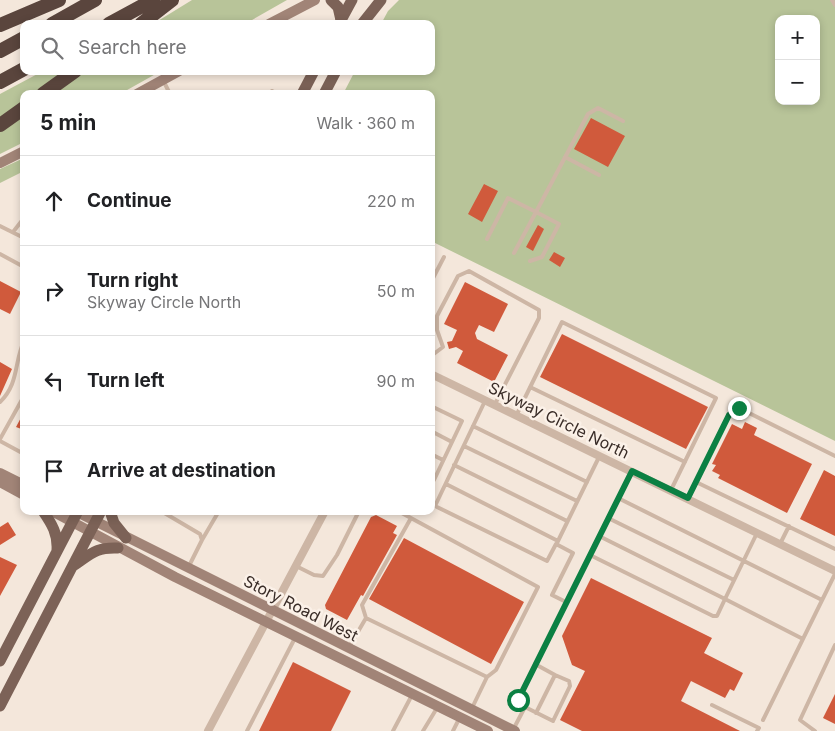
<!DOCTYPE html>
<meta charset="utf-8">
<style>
body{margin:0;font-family:Inter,sans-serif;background:#f6f6f6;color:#202124}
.controls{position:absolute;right:15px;top:15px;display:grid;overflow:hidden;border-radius:10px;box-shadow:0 2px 8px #0003}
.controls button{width:45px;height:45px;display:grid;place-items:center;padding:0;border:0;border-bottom:1px solid #e0e0e0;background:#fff;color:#202124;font:25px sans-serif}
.stop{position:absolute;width:15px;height:15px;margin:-11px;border:4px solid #0b8043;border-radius:50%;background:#fff}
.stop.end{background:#0b8043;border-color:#fff;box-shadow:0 1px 5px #0008}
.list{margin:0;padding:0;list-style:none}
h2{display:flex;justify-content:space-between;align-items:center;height:65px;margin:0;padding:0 20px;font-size:21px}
h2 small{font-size:16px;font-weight:400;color:#757577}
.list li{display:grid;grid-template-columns:32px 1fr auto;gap:15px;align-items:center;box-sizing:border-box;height:90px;padding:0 20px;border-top:1px solid #e0e0e0}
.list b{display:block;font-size:19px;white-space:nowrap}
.list p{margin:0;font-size:16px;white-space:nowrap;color:#757577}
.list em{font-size:16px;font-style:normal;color:#757577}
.icon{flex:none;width:28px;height:28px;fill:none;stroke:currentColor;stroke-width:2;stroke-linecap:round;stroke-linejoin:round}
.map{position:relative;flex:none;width:835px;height:731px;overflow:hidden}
.search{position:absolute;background:#fff;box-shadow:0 2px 8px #0003;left:20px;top:20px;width:415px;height:55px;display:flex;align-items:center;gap:12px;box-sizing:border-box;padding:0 18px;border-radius:10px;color:#757577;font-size:19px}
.panel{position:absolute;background:#fff;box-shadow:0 2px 8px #0003;left:20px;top:90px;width:415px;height:425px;border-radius:10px}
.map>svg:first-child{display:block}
.green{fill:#b8c499;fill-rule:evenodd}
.building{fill:#d05a3c}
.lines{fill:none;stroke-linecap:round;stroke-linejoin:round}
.lane{stroke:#cdb6a5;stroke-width:4}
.street{stroke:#cdb6a5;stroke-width:8}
.secondary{stroke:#a18477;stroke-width:10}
.primary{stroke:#7c6257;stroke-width:11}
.highway{stroke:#5a453d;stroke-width:14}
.route{stroke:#0b8043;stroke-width:6}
.labels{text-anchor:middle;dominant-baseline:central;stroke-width:5;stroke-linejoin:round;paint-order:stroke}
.street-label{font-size:16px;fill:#392c27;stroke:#fbf1e8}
</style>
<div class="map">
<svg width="835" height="731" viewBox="0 0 835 731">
<rect width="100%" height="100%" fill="#f4e7db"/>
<path class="green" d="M 192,0 L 287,0 L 245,24 L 153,24 Z
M 399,0 L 835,0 L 835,441 L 431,241 L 431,94 L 343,94 L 355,71 L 431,71 L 431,24 L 381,24 L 388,11 ZM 779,19 L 816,19 L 816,101 L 779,101 Z
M 43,71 L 66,71 L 34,94 L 24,94 L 24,101 L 0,118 L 0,94 Z
M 82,71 L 161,71 L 120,94 L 50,94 Z
M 24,113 L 24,142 L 0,154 L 0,130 Z
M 24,158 L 24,171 L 0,183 L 0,169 Z"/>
<path class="building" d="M 591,118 L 625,136 L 608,167 L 574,149 Z
M 484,184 L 498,191 L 482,222 L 468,214 Z
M 538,225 L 544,229 L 533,251 L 526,247 Z
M 554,252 L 565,258 L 560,267 L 549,260 Z
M 0,281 L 21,292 L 10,314 L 0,309 Z
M 465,282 L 508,304 L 494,332 L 479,325 L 475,333 L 477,339 L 508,355 L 494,382 L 457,363 L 463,351 L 456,347 L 449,349 L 447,342 L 452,341 L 457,330 L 444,324 Z
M 562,334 L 708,407 L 686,449 L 540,377 Z
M 0,362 L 12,369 L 0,396 Z
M 24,412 L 24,430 L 16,427 Z
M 745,422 L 757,428 L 754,435 L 812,464 L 787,513 L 718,478 L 720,475 L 712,471 L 716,465 L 712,464 L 732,424 L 742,429 Z
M 824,470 L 835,476 L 835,536 L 800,519 Z
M 376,515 L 397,526 L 393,533 L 397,535 L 363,596 L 361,595 L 347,620 L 326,609 L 325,605 L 371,517 Z
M 8,522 L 16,535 L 0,545 L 0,527 Z
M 404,538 L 524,602 L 491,664 L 369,599 Z
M 0,557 L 17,565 L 0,596 Z
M 591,578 L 712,638 L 704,653 L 743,673 L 734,691 L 730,689 L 725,698 L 691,681 L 681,701 L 740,731 L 582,731 L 560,720 L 585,671 L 572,665 L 562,636 Z
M 293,662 L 351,691 L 331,731 L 259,731 Z
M 835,694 L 835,724 L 823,718 Z"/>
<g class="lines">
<path class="lane" d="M 832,0 L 835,5
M 163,80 L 170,94
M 271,94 L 272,91 L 278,94
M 565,157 L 599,175
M 0,226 L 24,238
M 13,232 L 24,218
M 487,239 L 508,198 L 536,212 L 514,253
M 0,254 L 24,267
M 530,261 L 542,257 L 559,224 L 536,212 L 588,114 L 598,108 L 623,121
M 431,282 L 444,257
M 431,356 L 443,347 L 437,330 L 437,316 L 458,276 L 469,271 L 539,310 L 539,318 L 495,404
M 530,387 L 685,462
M 485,401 L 435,506 L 547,561 L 556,544 L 573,553 L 552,595 L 566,602
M 0,402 C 19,384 14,362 24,341
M 431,406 L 462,421 L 434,480 L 431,479
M 517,414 L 562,322 L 716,398 L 671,490
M 473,426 L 587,482
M 431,431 L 452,442
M 0,439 L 24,396
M 0,441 L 24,454
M 464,446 L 577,501
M 431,454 L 443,460
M 454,465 L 567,521
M 696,482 L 835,549
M 446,484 L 558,541
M 618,498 L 822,600
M 688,498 L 729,415 L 739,408 L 835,456
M 161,511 L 200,534 L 202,540 L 189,566
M 398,511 L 538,587 L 496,670 L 487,677 L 472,708
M 608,518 L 734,580
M 757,533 L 725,599 L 803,639
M 202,540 L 219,511
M 557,543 L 600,455
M 780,544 L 789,526
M 590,555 L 713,616 L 717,616 L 725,599 L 599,536
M 296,566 L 314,575 L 323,576 L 337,555 L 359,511
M 366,618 L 487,677
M 349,647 L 366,618 L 362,605 L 411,518
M 535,664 L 555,675 L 536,713
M 712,705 L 759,728 L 757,731
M 525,707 L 553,721 L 570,686 L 569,681 L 555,675
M 763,720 L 835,574
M 514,728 L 525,707 L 518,699 L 632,471
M 247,731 L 295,638
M 393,731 L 412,695
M 423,731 L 437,708
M 453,731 L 459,719
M 815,731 L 800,720 L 835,645"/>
<path class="street" d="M 431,374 L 835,571
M 208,731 L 325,511"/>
<path class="secondary" d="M 269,24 L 315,0
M 137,94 L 179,71
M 0,163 L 24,151
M 0,473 L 24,485
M 0,482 L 24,495
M 52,511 L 175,577 L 488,731
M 75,511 L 515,731"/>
<path class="primary" d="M 331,0 L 338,7 L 341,20
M 339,24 L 352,0
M 362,24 L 381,0
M 302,94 L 314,71
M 324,94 L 336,71
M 43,511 C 52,524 58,534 57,550
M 110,511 L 114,523 L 126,538
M 73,566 C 91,554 95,547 118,548
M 0,661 L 78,511
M 0,706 L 101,511"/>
<path class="highway" d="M 52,24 L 95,0
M 109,24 L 153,0
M 141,24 L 172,0
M 0,25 L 59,0
M 0,51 L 24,38
M 0,82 L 24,69
M 43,94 L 75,71
M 0,125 L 24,108"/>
</g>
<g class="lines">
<path class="route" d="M 518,700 L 632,471 L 688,498 L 729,415 L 739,408"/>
</g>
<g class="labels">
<g class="street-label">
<text transform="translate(559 420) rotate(26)">Skyway Circle North</text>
<text transform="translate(301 608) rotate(27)">Story Road West</text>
</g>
</g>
</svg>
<div class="controls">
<button>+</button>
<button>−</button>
</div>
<div class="stop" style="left:518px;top:700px"></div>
<div class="stop end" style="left:739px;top:408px"></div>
<div class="search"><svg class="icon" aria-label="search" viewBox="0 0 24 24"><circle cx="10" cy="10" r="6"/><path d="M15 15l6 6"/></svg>Search here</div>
<section class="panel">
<h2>5 min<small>Walk · 360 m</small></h2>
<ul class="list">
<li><svg class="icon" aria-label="ahead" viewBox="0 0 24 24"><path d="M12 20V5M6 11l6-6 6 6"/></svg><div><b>Continue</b></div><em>220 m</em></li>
<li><svg class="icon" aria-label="right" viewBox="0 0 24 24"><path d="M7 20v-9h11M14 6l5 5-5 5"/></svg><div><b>Turn right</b><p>Skyway Circle North</p></div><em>50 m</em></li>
<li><svg class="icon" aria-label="left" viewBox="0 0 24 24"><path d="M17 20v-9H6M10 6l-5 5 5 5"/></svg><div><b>Turn left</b></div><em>90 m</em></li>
<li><svg class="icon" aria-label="arrive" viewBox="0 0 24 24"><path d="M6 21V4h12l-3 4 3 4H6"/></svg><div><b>Arrive at destination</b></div></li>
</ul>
</section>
</div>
